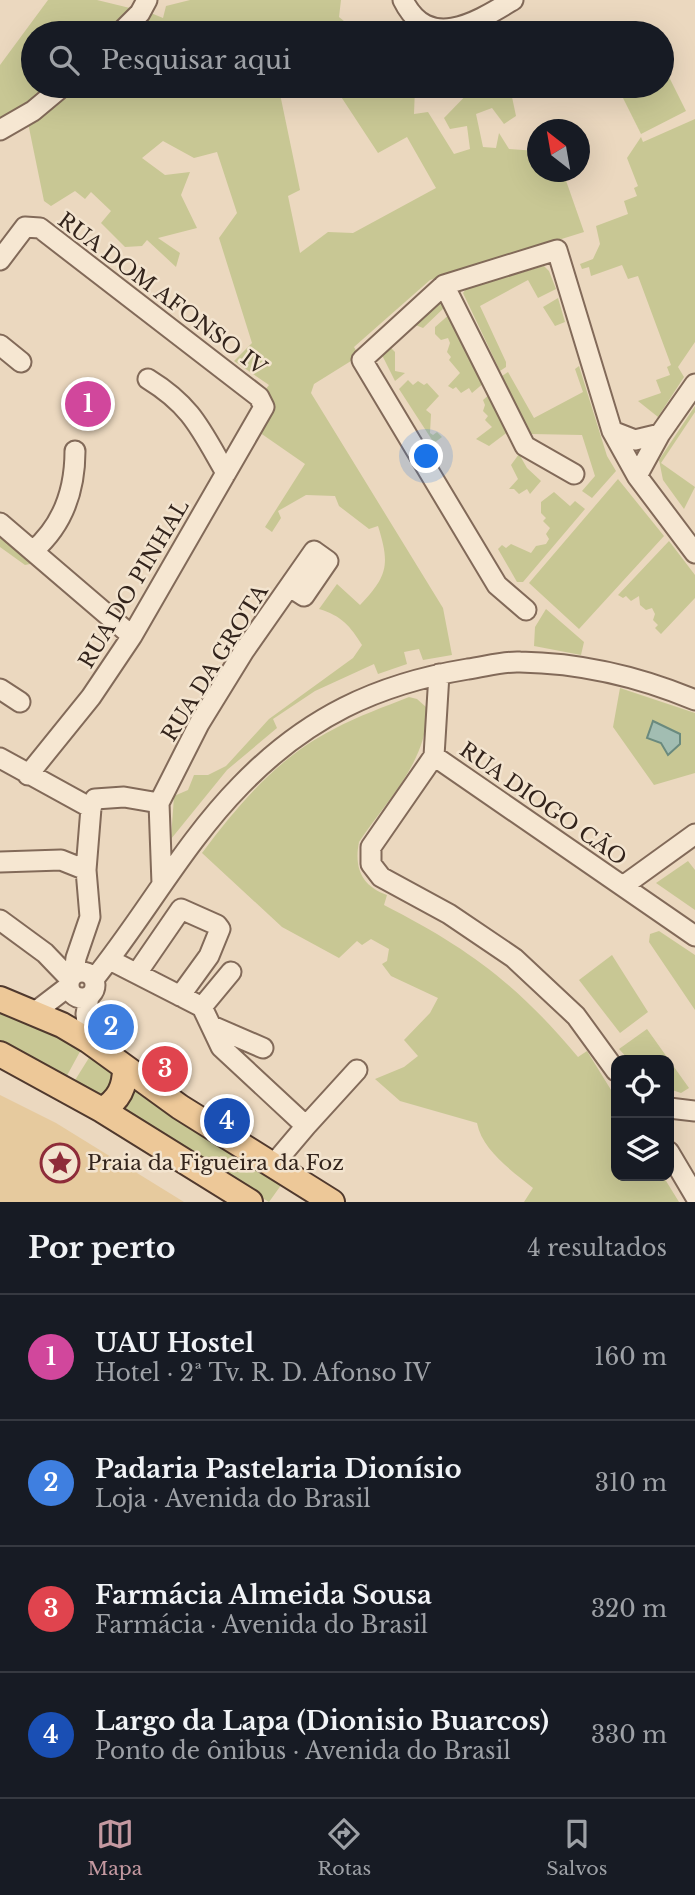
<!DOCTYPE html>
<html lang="pt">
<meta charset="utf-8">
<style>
body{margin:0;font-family:"Libre Baskerville",serif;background:#20242c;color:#f1f3f6}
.controls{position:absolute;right:21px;bottom:21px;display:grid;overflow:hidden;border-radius:14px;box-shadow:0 7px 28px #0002}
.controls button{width:63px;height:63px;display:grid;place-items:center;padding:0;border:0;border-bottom:2px solid #363941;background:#171b24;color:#f1f3f6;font:35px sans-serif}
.compass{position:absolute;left:527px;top:119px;width:63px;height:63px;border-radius:50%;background:#171b24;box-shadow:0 7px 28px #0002;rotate:329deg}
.you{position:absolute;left:427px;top:457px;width:24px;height:24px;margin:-18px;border:5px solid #fff;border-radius:50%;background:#1a73e8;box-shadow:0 0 0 10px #1a73e833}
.badge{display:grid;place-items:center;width:46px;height:46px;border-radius:50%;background:#c499a1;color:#fff;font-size:23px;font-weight:700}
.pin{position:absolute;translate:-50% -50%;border:4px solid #fff;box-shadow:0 2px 7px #0006}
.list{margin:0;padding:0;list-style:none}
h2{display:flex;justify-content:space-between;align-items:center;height:91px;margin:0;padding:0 28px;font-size:30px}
h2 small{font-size:23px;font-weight:400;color:#9ea1a6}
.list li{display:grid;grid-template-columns:46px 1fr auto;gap:21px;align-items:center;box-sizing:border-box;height:126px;padding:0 28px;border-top:2px solid #363941}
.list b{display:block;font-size:26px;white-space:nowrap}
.list p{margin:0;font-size:23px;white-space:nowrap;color:#9ea1a6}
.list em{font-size:23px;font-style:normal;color:#9ea1a6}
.icon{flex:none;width:38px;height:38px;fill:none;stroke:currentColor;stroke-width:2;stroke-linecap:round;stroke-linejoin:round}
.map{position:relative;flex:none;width:695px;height:1202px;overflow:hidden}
.search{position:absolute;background:#171b24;box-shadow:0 7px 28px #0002;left:21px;right:21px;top:21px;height:77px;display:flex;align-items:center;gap:18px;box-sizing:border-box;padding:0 24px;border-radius:38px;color:#9ea1a6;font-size:26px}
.sheet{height:595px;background:#171b24}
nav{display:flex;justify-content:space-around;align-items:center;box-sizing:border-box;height:98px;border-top:2px solid #363941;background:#171b24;font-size:19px;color:#9ea1a6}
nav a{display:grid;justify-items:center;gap:4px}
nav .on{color:#c499a1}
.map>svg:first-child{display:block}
.green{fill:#c8c794}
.sand{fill:#e6ca9e}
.water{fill:#a2bdb2;stroke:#6a8a7e;stroke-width:2}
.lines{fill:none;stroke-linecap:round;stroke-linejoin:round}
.minor-casing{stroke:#826a59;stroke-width:23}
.major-casing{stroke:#50392d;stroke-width:28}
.minor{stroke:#f6e7d2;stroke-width:19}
.major{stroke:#edc898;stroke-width:24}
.labels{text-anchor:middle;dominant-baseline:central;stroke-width:5;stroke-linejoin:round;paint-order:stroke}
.street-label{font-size:21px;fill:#33241c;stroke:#f3e4cf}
.poi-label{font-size:21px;fill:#33241c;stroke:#f3e4cf;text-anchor:start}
</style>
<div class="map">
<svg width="695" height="1202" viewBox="0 0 695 1202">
<rect width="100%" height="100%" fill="#ebd8bf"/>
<path class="green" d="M 48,0 L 97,0 L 134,9 L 113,33 L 33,33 L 33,86 L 53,86 L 0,122 L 0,65 Z
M 190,0 L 341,0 L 339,17 L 350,26 L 349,33 L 124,33 L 146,11 L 163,18 L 166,6 Z
M 662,63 L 686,111 L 641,134 L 617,86 L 662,86 Z
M 68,86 L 294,86 L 280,94 L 300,190 L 288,196 L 300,253 L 328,232 L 353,233 L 436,188 L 407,137 L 378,153 L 334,86 L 421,86 L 415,88 L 414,114 L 428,112 L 454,154 L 470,149 L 467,126 L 450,129 L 444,118 L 475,86 L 492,86 L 512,97 L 516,116 L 504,124 L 492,108 L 476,114 L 483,147 L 496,148 L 499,133 L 509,149 L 537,151 L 538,172 L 563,172 L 584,232 L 430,280 L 354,347 L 359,356 L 314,384 L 311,393 L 443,608 L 452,655 L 423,660 L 419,649 L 404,652 L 407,664 L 378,674 L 374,664 L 315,691 L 273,719 L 277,728 L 227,770 L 171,839 L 174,796 L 188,790 L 194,775 L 208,775 L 226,766 L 269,719 L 353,658 L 362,645 C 350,626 342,616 319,609 L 337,584 L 360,605 C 388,576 390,564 378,526 L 369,529 L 339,506 L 335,496 L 306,495 L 278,511 L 281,518 L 272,532 L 265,527 L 305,464 L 256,430 L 262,394 L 269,385 L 234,361 L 252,343 L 219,238 L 237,213 L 217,152 L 194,158 L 163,141 L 142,158 L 165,175 L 190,172 L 181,195 L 197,228 L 158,238 L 180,253 L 176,267 L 147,240 L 142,246 L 125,247 L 101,223 L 111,211 L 91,192 L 85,199 L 75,191 L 51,206 L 44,201 L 27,118 Z
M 695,119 L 695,342 L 678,367 L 684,377 L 658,417 L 638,401 L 661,393 L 656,380 L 670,375 L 667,367 L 671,365 L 638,276 L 628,279 L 622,265 L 591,276 L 589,267 L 582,269 L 580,264 L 593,259 L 600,244 L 596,226 L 628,214 L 624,201 L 637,196 L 634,188 L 638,186 L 627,158 L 641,137 L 643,142 Z
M 544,266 L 549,271 L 556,289 L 538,298 L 528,280 L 480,306 L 506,362 L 506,367 L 500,371 L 463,293 L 466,289 Z
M 558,298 L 565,322 L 555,326 L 543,307 Z
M 439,302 L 446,306 L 423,328 L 413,324 L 391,348 L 395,352 L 395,371 L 405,373 L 395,381 L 380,351 Z
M 451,313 L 485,382 L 472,393 L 469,388 L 461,393 L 456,387 L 453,389 L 448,386 L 460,373 L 449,360 L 451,357 L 447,352 L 450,343 L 448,338 L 441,340 L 435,334 L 435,327 Z
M 579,366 L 607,456 L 616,471 L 592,498 L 582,491 L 595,476 L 582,435 L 531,434 L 502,376 L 508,372 L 534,418 L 583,392 L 575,369 Z
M 408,380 L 413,385 L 418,381 L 424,385 L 427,383 L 439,396 L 426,410 L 431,414 L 430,433 L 433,435 L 437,432 L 442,437 L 434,443 L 399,389 Z
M 490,394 L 509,431 L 489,446 L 476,439 L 492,427 L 485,420 L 488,416 L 483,411 L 485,405 L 483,400 Z
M 695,406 L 695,412 L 661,463 L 695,487 L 684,509 L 663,480 L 659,460 Z
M 519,454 L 527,468 L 541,481 L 530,494 L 527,489 L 519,494 L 514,489 L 509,489 L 518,479 L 511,465 Z
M 618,479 L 664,536 L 579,629 L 529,583 Z
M 554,492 L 570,506 L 575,501 L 585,509 L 523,582 L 517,582 L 498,549 L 502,545 L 506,548 L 511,544 L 531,553 L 536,546 L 546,544 L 549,539 L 546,534 L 550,528 L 543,521 L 546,518 L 541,513 L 541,502 Z
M 0,531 L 33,557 L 30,564 L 25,565 L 0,547 Z
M 669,541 L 695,575 L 695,598 L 661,634 L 655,628 L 658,625 L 653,620 L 655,614 L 652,608 L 646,610 L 640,605 L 639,596 L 631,601 L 626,596 L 623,598 L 618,595 Z
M 546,609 L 584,642 L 581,655 L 534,646 L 535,627 Z
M 620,688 L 695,713 L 695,773 L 654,785 L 613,727 Z
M 409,697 L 417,699 L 426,707 C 431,758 386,801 359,842 C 354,867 361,886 387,895 L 384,905 C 468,948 517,984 578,1057 L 587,1051 L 616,1098 L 616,1176 L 663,1176 L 679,1202 L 524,1202 L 533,1188 C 512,1171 482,1150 477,1123 L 400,1101 L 375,1079 L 404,1067 L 418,1056 L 404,1040 L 430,1013 L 438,998 L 391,976 L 382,964 L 387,961 L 389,949 L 371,939 L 362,945 L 357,941 L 339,958 L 282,927 L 202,853 C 239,804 278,757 334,729 C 358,716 384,707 409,697 Z
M 688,861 L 695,870 L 695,910 L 656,883 Z
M 659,931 L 695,955 L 695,1010 L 649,942 L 650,934 Z
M 612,955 L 648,1012 L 620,1033 L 579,980 Z
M 0,1012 L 10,1013 L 82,1048 L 64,1081 L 0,1046 Z
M 647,1029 L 689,1088 L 681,1093 L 669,1089 L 669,1060 L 629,1060 L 619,1049 Z
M 92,1053 L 113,1072 L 114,1087 L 100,1098 L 72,1085 Z
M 132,1084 L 284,1181 L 269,1202 L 116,1109 Z"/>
<path class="sand" d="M 0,1095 L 56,1123 L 184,1202 L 0,1202 Z"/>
<path class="water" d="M 653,721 L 680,734 L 680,744 L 668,755 L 661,743 L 647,738 Z"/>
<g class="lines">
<defs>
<path id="minor" d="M 403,0 C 429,53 478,21 513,0
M 120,33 L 140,13 L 147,0
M 0,130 L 33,111 L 63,86
M 0,260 L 25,227 L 40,228 L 259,397 L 264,407 L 132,636 L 91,697 L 28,775
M 444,285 L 525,446 L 574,474
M 0,345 L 21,362
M 148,379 C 192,406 201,430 226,473
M 612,431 L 635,440 L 660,434
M 637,476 L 660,434 L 695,384
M 0,523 L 132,636
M 33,551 C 63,525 75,490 75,451
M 526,610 L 497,585 L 362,360 L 444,285 L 557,250 L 612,431 L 637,476 L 695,553
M 439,674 L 434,756 L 695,936
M 0,689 L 20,702
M 434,756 L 371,847 L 371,864 L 381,877 L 449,914 L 514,958 L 576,1016 L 616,1071
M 0,758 L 91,808
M 91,808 L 95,799 L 124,797 L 159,803
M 0,862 L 61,860 L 86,870
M 162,884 L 159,803 L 199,724 L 244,651 L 314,551 L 328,561 L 304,596 L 290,587
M 623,886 L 695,834
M 0,920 L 45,953 L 70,979
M 110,960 L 202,1007 L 221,1047 L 306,1126 L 273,1165
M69 985a13 13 0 1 1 26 0a13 13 0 1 1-26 0Z
M 137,973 L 181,909 L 217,925 L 220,929 L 209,956 L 180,996
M 74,974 L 76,958 L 90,917 L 86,870 L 91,808
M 94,979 C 145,916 184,843 241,785 C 306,718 376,684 468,669 C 484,667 503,661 520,662 C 580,663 640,677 695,700
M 89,996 L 86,1014 L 89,1041
M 202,1007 L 231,972
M 35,1012 L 69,986
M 212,1026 L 263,1048
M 669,1108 L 695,1111
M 306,1126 L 357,1070
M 669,1152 L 695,1196"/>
<path id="major" d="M 0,999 L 62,1025 L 89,1041 L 180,1107 L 332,1202
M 0,1054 L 102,1110 L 250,1202
M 102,1110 C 119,1100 125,1087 125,1068"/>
</defs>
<use href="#minor" class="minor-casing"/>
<use href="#major" class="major-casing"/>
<use href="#minor" class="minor"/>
<use href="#major" class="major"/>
</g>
<defs>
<symbol id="sight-ring" viewBox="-11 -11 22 22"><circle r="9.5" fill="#f3e4cf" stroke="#8e2c39" stroke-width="1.5"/><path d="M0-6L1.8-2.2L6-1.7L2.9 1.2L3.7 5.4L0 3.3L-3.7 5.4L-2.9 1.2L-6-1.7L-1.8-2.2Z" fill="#8e2c39"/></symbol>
</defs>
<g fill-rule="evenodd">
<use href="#sight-ring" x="38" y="1141" width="44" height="44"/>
</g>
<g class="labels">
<g class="street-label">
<text transform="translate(162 294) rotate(37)">RUA DOM AFONSO IV</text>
<text transform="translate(134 584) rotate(-59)">RUA DO PINHAL</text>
<text transform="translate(215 663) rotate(-58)">RUA DA GROTA</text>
<text transform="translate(543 804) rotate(35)">RUA DIOGO CÃO</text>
</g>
<g class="poi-label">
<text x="87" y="1163">Praia da Figueira da Foz</text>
</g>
</g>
</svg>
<div class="controls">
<button><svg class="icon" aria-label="locate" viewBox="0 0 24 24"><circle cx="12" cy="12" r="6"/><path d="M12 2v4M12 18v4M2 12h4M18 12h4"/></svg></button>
<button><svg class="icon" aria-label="layers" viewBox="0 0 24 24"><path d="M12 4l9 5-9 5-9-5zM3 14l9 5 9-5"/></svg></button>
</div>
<svg class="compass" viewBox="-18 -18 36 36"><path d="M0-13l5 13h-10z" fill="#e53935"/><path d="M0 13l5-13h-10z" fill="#9ea1a6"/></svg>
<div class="you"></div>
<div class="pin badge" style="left:88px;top:404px;background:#d1479c">1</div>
<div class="pin badge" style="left:111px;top:1027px;background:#3f7fe0">2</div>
<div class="pin badge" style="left:165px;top:1069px;background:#e0444e">3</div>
<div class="pin badge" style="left:227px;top:1121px;background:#1a4fb4">4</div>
<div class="search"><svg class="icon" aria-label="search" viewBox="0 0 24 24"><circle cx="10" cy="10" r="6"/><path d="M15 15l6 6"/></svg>Pesquisar aqui</div>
</div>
<section class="sheet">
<h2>Por perto<small>4 resultados</small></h2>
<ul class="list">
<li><span class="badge" style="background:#d1479c">1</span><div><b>UAU Hostel</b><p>Hotel · 2ª Tv. R. D. Afonso IV</p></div><em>160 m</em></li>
<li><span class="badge" style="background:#3f7fe0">2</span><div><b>Padaria Pastelaria Dionísio</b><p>Loja · Avenida do Brasil</p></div><em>310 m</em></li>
<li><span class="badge" style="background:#e0444e">3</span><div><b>Farmácia Almeida Sousa</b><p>Farmácia · Avenida do Brasil</p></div><em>320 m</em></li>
<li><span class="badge" style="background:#1a4fb4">4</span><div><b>Largo da Lapa (Dionisio Buarcos)</b><p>Ponto de ônibus · Avenida do Brasil</p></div><em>330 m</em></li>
</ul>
</section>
<nav>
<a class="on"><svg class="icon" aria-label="map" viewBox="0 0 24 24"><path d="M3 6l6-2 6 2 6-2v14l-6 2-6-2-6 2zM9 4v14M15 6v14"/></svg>Mapa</a>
<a><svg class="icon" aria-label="directions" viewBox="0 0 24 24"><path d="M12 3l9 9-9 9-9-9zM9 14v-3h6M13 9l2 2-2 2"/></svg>Rotas</a>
<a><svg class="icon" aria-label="saved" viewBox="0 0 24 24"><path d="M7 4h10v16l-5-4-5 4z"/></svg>Salvos</a>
</nav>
